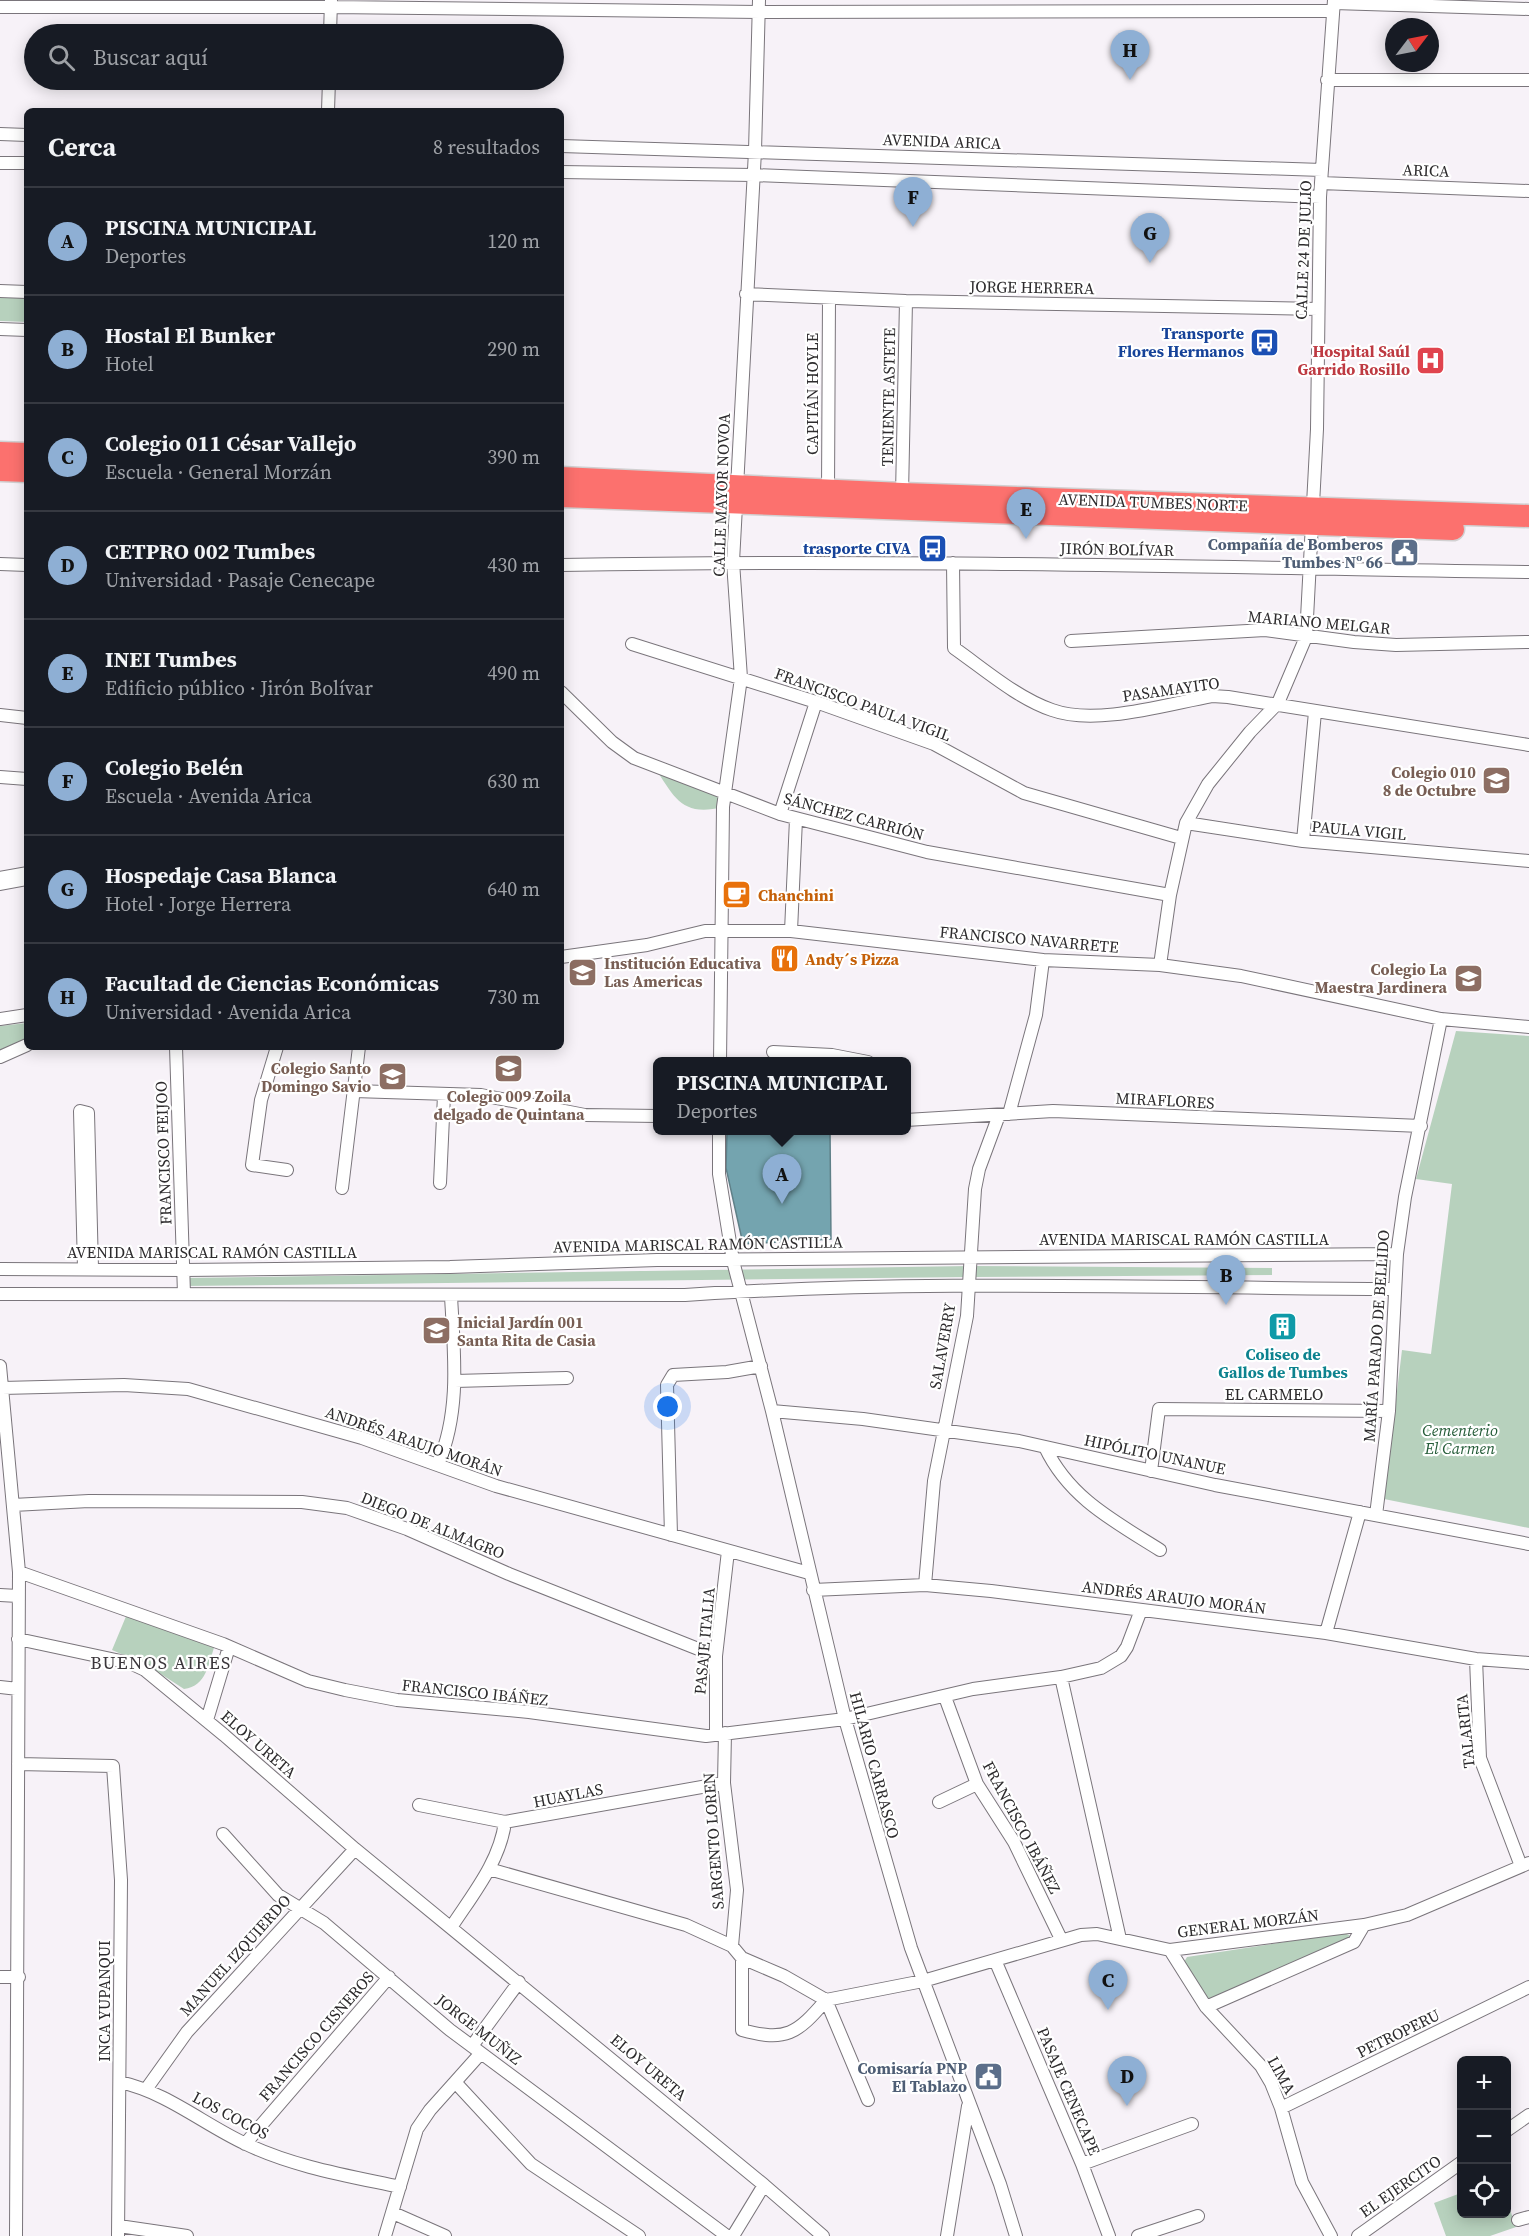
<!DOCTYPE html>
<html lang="es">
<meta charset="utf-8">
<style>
body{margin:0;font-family:"Source Serif 4",serif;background:#20242c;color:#f1f3f6}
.controls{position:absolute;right:18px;bottom:18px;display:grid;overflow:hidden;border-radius:9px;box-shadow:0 3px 15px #0003}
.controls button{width:54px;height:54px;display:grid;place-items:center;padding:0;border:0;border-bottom:2px solid #363941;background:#171b24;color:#f1f3f6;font:30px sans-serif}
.compass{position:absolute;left:1385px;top:18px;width:54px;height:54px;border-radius:50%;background:#171b24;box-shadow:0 3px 15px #0003;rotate:58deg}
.you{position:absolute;left:668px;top:1407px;width:21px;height:21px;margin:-15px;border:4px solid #fff;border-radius:50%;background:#1a73e8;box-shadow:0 0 0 9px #1a73e833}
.badge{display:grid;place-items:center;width:39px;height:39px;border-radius:50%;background:#8eafd4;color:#111;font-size:20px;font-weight:700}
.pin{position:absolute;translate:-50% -50px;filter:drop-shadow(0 2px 3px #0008)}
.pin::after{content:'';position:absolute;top:32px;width:21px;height:18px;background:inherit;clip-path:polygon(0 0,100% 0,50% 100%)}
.popup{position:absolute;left:653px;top:1057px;width:258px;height:78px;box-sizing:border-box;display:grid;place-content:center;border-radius:9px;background:#171b24;filter:drop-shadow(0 2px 4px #0005);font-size:20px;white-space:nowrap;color:#9ea1a6}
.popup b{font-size:22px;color:#f1f3f6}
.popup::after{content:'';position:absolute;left:50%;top:100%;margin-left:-12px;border:12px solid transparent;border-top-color:#171b24}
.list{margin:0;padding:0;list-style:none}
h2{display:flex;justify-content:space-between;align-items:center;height:78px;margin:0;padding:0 24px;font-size:26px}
h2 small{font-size:20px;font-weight:400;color:#9ea1a6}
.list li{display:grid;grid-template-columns:39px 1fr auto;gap:18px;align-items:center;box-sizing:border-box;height:108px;padding:0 24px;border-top:2px solid #363941}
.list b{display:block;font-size:22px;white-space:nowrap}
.list p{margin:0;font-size:20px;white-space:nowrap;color:#9ea1a6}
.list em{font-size:20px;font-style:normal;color:#9ea1a6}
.icon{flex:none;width:33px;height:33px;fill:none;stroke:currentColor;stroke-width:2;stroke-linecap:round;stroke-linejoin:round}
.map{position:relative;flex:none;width:1529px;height:2236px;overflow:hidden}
.search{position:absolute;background:#171b24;box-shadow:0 3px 15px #0003;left:24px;top:24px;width:540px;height:66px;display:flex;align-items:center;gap:15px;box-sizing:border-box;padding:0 21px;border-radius:33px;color:#9ea1a6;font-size:22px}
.panel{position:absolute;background:#171b24;box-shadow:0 3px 15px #0003;left:24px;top:108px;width:540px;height:942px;border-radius:9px}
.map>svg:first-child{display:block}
.green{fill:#b7d1bd}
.water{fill:#74a4af;stroke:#5f8088;stroke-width:1.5}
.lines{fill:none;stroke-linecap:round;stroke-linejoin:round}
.street-casing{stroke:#7a757b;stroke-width:14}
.secondary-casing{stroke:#7a757b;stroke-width:20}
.highway-casing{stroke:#d1d0d1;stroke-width:25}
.street{stroke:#fff;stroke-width:12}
.secondary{stroke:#fff;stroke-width:18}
.highway{stroke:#fc716e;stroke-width:22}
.labels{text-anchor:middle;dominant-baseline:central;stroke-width:4.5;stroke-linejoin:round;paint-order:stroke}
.street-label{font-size:16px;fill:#2d2b2d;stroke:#fff}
.transit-label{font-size:16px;font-weight:bold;fill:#164399;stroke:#fff;text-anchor:end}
.health-label{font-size:16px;font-weight:bold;fill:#be3a42;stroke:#fff;text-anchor:end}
.service-label{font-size:16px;font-weight:bold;fill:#4e5e75;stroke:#fff;text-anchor:end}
.education-label{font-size:16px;font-weight:bold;fill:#785e54;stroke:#fff;text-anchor:end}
.food-label{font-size:16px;font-weight:bold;fill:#c56008;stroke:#fff;text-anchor:start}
.culture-label{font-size:16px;font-weight:bold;fill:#0d838f;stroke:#fff}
.park-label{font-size:16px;font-style:italic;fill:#235b37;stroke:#fff}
.neighbourhood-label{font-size:18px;letter-spacing:1.5px;fill:#3b363b;stroke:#fff}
</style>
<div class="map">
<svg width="1529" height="2236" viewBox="0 0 1529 2236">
<rect width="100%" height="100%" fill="#f7f2f8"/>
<path class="green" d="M 0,294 L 27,295 L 27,322 L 0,321 Z
M 655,768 L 726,794 L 723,807 C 682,817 675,798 655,768 Z
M 27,1023 L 27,1040 L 0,1050 L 0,1026 Z
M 1456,1031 L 1529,1036 L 1529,1528 L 1384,1499 L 1402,1350 L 1431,1354 L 1452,1184 L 1416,1179 Z
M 969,1266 L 969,1277 L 184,1286 L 184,1278 Z
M 973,1266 L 1272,1268 L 1272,1275 L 973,1277 Z
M 127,1614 L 215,1645 C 208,1664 207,1686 184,1689 L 147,1665 L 112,1650 Z
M 1344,1933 L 1349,1935 L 1351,1938 L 1209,2000 L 1184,1962 L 1187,1957 Z
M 1461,2193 L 1462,2214 L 1506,2214 L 1507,2201 L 1516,2227 L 1490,2236 L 1446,2236 L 1434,2203 Z"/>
<path class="water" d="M 727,1131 L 830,1131 L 831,1239 L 743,1244 L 726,1168 Z"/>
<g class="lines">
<defs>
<path id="street" d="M 1334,3 L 1529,9
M 0,7 L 331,7 L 759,12 L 1333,11
M 330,34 L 331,1
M 1327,80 L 1529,80
M 328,111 L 329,80
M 0,134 L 27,135
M 561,146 L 1322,170
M 0,163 L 27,163
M 561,172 L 753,175 L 1320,197
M 1321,183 L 1529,191
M 0,291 L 27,292
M 746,294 L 906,301 L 1318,309
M 0,329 L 27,330
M 828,490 L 829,298
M 902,494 L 906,301
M 953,563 L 954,648 C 984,669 1017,698 1052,710 C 1096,726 1167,704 1212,696 L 1228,697 L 1529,745
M 0,564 L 27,565
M 561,565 C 884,559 1206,567 1529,572
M 1071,641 L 1265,630 L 1354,642 L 1396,645 L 1529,642
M 632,644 L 816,702 L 934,744 L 1024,793 L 1181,838
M 561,692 L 612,742 L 634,758 L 780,814 L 927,852 L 1170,895
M 0,715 L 27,718
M 0,777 L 27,779
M 780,814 L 816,702
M 1186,823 L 1303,841 L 1529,861
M 1303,841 L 1315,712
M 791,931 L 796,819
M 561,957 L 647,945 L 705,931 L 791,931 L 1043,960 L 1160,965 L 1241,976 L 1441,1019 L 1529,1027
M 1160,965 L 1170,895 L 1186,823 L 1208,784 L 1250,732 L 1278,703 L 1306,637 L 1317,429 L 1320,197 L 1334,0
M 0,1019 L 27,1015
M 176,1047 L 184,1294
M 277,1047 L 261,1100 L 252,1165 L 287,1170
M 773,1052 L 832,1055 L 868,1062
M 0,1057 L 27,1045
M 720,1062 L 723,807 L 741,678 L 733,562 L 755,151 L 759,0
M 354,1091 L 481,1095 L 585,1115 L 658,1116
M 1009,1114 L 1036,1015 L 1043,960
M 906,1120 L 1053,1111 L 1421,1126
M 719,1130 L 719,1174 L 733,1261 L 772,1411 L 845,1719 L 911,1948 L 1000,2184 L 1016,2236
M 440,1183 L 444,1095
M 342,1188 L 359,1047
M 84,1268 L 80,1111 L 88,1113 L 92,1268
M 0,1269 L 184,1270 L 450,1267 L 657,1260 L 1397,1254
M 0,1294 L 685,1295 C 920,1279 1158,1288 1394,1289
M 0,1366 L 19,1572 L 16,2236
M 455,1381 L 567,1378
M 2,1388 L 124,1385 L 188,1389 L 362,1438 L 496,1486 L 809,1573
M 772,1411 L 863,1419 L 1019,1441 L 1215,1485 L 1529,1544
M 1045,1447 C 1069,1498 1114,1521 1160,1550
M 438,1464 C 461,1411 454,1353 451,1296
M 1151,1471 L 1159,1409 L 1389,1411
M 13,1505 L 89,1501 L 302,1502 L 347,1508 L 407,1529 L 509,1574 L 716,1656
M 1376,1515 L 1389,1411 L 1397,1254 L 1405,1197 L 1441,1019
M 671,1535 L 667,1385 L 673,1375 L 727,1372 L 761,1366
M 19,1572 L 223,1644 L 308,1681 L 345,1690 L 397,1700 L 529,1712 L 706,1736 L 845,1719 L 973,1689 L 1061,1677 L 1101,1668 L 1121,1656 L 1127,1647 L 1141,1610
M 925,1585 L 934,1481 L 967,1316 L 975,1189 L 979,1169 L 999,1115
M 813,1590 L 925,1585 L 991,1591 L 1326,1633 L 1476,1659 L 1529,1663
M 0,1595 L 18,1596
M 1326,1633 L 1360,1512
M 18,1639 L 130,1663 L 145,1670 L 224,1735 L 355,1849 L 764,2185 L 823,2236
M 1476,1659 L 1480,1758 L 1521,1866
M 1061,1677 L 1120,1939
M 0,1687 L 18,1689
M 945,1697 L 977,1784 L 1014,1842 L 1061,1939
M 207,1720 L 229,1647
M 725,1733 L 724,1783 L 737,1890 L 732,1946
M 716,1734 L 716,1656 L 728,1551
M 18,1764 L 113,1766 L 121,1880 L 118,2236
M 939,1802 L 977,1784
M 419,1805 L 505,1822 L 724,1783
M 223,1834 L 278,1895 L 324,1923 L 450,2030 L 727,2236
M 489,1869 L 686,1925 L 732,1946 L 742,1958 L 784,1976 L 826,2000 L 868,2100
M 452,1926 C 473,1894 500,1861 505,1822
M 1170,1950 L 1206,2007 L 1261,2066 L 1271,2083 L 1281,2108 L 1302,2182 L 1331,2236
M 742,1958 L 742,2030 C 786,2042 797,2034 826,2000
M 995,1960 L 1082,2164 L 1109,2236
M 0,1977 L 19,1977
M 826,2000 L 923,1981 L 1081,1935 L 1097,1934 L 1170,1950 L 1364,1925 L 1407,1915 L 1529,1863
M 1206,2007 L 1354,1942 L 1364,1925
M 472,2046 L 519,1982
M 120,2082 C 168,2093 203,2124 246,2144 C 294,2167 349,2176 400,2187
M 455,2082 L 531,2164 L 639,2236
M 147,2088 L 187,2032 L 355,1849
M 1281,2108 L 1529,1987
M 1506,2131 L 1529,2115
M 245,2144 L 389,1977
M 1082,2164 L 1192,2124
M 393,2213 L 445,2236
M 1518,2220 L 1529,2217
M 119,2226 L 187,2236
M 385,2236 L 417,2129 L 430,2110 L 481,2053
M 733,2236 L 764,2185
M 947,2236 L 968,2106
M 1138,2236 L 1198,2216
M 1358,2236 L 1462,2162"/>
<path id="secondary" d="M 0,881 L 27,876"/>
<path id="highway" d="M 0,453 L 27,454
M 0,470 L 27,471
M 561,478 L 902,494 L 1529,516
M 561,496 L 1453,529"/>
</defs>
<use href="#street" class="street-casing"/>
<use href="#secondary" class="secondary-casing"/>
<use href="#highway" class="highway-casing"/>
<use href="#street" class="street"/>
<use href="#secondary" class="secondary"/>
<use href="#highway" class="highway"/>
</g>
<defs>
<symbol id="bus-square" viewBox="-11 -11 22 22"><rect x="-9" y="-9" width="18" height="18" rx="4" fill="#1a4fb4" stroke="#fff"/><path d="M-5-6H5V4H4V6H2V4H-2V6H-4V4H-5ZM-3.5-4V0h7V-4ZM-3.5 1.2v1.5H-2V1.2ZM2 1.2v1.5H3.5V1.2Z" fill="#fff"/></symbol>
<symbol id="hospital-square" viewBox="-11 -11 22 22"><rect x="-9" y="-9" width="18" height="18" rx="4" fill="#e0444e" stroke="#fff"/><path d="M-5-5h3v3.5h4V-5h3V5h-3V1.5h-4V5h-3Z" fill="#fff"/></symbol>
<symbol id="civic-square" viewBox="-11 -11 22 22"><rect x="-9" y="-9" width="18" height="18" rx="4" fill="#5c6f8a" stroke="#fff"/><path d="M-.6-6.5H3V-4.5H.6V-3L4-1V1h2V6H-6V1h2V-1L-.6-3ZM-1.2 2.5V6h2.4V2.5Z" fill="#fff"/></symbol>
<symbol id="school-square" viewBox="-11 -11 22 22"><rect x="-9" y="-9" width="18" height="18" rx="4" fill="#8d6e63" stroke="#fff"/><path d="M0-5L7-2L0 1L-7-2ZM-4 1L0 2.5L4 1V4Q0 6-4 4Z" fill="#fff"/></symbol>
<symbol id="cafe-square" viewBox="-11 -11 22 22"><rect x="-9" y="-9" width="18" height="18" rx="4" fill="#e8710a" stroke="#fff"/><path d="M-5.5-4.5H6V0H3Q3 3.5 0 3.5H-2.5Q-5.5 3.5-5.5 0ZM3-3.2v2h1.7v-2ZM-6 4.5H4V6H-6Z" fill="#fff"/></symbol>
<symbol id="restaurant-square" viewBox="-11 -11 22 22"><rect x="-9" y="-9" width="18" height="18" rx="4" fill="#e8710a" stroke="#fff"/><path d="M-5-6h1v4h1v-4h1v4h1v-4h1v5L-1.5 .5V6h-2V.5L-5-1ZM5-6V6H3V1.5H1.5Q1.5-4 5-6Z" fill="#fff"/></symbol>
<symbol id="building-square" viewBox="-11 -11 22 22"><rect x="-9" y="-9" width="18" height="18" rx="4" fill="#0f9aa8" stroke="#fff"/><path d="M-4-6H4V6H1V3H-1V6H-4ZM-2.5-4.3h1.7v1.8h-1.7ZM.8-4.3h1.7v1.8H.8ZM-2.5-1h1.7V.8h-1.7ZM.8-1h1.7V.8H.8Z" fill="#fff"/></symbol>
</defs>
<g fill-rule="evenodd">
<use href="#bus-square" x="1248" y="326" width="33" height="33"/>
<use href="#hospital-square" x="1414" y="344" width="33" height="33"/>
<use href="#bus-square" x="916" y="532" width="33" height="33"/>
<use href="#civic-square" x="1388" y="536" width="33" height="33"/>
<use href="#school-square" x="1480" y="764" width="33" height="33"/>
<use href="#cafe-square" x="720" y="878" width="33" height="33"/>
<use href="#restaurant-square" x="768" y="942" width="33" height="33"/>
<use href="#school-square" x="566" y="956" width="33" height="33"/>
<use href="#school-square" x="1452" y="962" width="33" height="33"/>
<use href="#school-square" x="492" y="1052" width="33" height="33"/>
<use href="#school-square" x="376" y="1060" width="33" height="33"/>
<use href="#building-square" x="1266" y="1310" width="33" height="33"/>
<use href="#school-square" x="420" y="1314" width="33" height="33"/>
<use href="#civic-square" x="972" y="2060" width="33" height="33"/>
</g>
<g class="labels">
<g class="street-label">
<text transform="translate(942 141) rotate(2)">AVENIDA ARICA</text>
<text transform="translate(1426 170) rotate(2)">ARICA</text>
<text transform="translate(1303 250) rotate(-88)">CALLE 24 DE JULIO</text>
<text transform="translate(1032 287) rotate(1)">JORGE HERRERA</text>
<text transform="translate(812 394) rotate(-90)">CAPITÁN HOYLE</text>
<text transform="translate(888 397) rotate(-89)">TENIENTE ASTETE</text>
<text transform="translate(721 495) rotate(-88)">CALLE MAYOR NOVOA</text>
<text transform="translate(1153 502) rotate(2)">AVENIDA TUMBES NORTE</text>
<text transform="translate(1117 549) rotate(1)">JIRÓN BOLÍVAR</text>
<text transform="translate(1319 622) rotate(5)">MARIANO MELGAR</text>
<text transform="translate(1171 689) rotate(-8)">PASAMAYITO</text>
<text transform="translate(863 704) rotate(20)">FRANCISCO PAULA VIGIL</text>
<text transform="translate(854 816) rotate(15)">SÁNCHEZ CARRIÓN</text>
<text transform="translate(1359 830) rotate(5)">PAULA VIGIL</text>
<text transform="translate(1029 939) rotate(5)">FRANCISCO NAVARRETE</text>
<text transform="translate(1165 1100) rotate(3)">MIRAFLORES</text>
<text transform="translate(163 1153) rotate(-92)">FRANCISCO FEIJOO</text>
<text x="1184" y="1239">AVENIDA MARISCAL RAMÓN CASTILLA</text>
<text transform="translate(698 1244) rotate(-1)">AVENIDA MARISCAL RAMÓN CASTILLA</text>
<text x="212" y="1252">AVENIDA MARISCAL RAMÓN CASTILLA</text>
<text transform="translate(1376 1336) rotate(-86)">MARÍA PARADO DE BELLIDO</text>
<text transform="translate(942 1346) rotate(-80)">SALAVERRY</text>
<text x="1274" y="1394">EL CARMELO</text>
<text transform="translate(414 1441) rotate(19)">ANDRÉS ARAUJO MORÁN</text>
<text transform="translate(1155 1454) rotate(12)">HIPÓLITO UNANUE</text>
<text transform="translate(433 1525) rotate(22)">DIEGO DE ALMAGRO</text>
<text transform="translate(1174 1597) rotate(7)">ANDRÉS ARAUJO MORÁN</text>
<text transform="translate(704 1641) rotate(-85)">PASAJE ITALIA</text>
<text transform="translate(475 1692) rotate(6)">FRANCISCO IBÁÑEZ</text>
<text transform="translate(1465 1731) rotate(-96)">TALARITA</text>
<text transform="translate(259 1744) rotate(41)">ELOY URETA</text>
<text transform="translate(875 1765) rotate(75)">HILARIO CARRASCO</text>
<text transform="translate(568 1795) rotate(-11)">HUAYLAS</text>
<text transform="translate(1022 1827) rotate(62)">FRANCISCO IBÁÑEZ</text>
<text transform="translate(713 1841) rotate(-94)">SARGENTO LOREN</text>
<text transform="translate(1248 1923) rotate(-7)">GENERAL MORZÁN</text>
<text transform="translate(235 1955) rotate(-48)">MANUEL IZQUIERDO</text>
<text transform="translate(104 2001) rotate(-90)">INCA YUPANQUI</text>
<text transform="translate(479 2029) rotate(38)">JORGE MUÑIZ</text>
<text transform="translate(1398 2033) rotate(-26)">PETROPERU</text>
<text transform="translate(316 2036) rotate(-49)">FRANCISCO CISNEROS</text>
<text transform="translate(649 2067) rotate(40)">ELOY URETA</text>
<text transform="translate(1282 2075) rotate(61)">LIMA</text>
<text transform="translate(1069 2091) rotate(67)">PASAJE CENECAPE</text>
<text transform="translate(231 2115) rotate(28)">LOS COCOS</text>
<text transform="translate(1400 2186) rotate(-35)">EL EJERCITO</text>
</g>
<g class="transit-label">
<text x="1244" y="333">Transporte<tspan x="1244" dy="18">Flores Hermanos</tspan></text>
<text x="911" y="548">trasporte CIVA</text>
</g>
<g class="health-label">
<text x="1410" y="351">Hospital Saúl<tspan x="1410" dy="18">Garrido Rosillo</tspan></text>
</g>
<g class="service-label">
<text x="1383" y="544">Compañía de Bomberos<tspan x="1383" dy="18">Tumbes Nº 66</tspan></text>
<text x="967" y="2068">Comisaría PNP<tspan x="967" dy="18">El Tablazo</tspan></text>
</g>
<g class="education-label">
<text x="1476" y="772">Colegio 010<tspan x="1476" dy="18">8 de Octubre</tspan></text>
<text x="604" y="963" text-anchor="start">Institución Educativa<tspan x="604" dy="18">Las Americas</tspan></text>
<text x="1447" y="969">Colegio La<tspan x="1447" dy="18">Maestra Jardinera</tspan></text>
<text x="371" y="1068">Colegio Santo<tspan x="371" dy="18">Domingo Savio</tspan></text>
<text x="509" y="1096" text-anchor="middle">Colegio 009 Zoila<tspan x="509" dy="18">delgado de Quintana</tspan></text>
<text x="457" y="1322" text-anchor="start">Inicial Jardín 001<tspan x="457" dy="18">Santa Rita de Casia</tspan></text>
</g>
<g class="food-label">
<text x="758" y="895">Chanchini</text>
<text x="805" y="959">Andy´s Pizza</text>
</g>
<g class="culture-label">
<text x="1283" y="1354">Coliseo de<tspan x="1283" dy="18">Gallos de Tumbes</tspan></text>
</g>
<g class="park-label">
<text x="1460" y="1430">Cementerio<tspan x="1460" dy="18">El Carmen</tspan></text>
</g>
<g class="neighbourhood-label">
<text x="161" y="1662">BUENOS AIRES</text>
</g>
</g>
</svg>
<div class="controls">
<button>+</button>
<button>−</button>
<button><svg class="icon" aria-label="locate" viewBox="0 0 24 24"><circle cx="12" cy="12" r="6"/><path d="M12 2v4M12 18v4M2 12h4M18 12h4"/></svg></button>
</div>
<svg class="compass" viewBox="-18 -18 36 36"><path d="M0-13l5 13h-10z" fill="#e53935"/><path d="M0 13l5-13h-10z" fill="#9ea1a6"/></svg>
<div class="you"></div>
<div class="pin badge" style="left:782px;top:1204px">A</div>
<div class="popup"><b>PISCINA MUNICIPAL</b>Deportes</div>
<div class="pin badge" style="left:1226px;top:1305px">B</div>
<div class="pin badge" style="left:1108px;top:2010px">C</div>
<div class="pin badge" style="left:1127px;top:2106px">D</div>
<div class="pin badge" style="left:1026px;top:539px">E</div>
<div class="pin badge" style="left:913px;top:227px">F</div>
<div class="pin badge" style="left:1150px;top:263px">G</div>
<div class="pin badge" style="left:1130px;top:80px">H</div>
<div class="search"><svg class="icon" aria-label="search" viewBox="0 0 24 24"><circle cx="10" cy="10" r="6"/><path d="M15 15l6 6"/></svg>Buscar aquí</div>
<section class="panel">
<h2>Cerca<small>8 resultados</small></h2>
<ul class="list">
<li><span class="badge">A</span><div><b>PISCINA MUNICIPAL</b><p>Deportes</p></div><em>120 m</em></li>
<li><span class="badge">B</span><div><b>Hostal El Bunker</b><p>Hotel</p></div><em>290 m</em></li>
<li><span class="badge">C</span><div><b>Colegio 011 César Vallejo</b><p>Escuela · General Morzán</p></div><em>390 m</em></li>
<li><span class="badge">D</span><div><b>CETPRO 002 Tumbes</b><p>Universidad · Pasaje Cenecape</p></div><em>430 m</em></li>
<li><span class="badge">E</span><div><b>INEI Tumbes</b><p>Edificio público · Jirón Bolívar</p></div><em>490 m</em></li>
<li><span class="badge">F</span><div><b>Colegio Belén</b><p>Escuela · Avenida Arica</p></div><em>630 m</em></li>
<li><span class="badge">G</span><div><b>Hospedaje Casa Blanca</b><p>Hotel · Jorge Herrera</p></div><em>640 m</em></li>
<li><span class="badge">H</span><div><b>Facultad de Ciencias Económicas</b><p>Universidad · Avenida Arica</p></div><em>730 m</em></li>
</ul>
</section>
</div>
